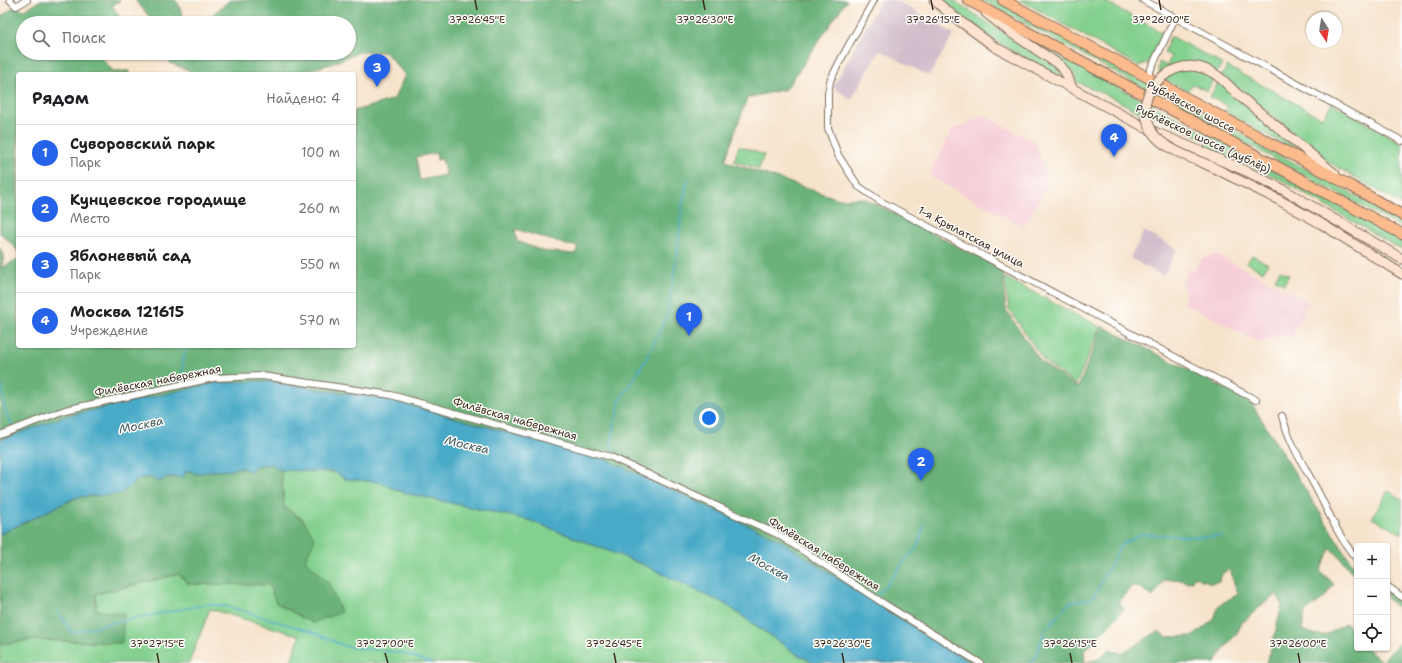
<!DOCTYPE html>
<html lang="ru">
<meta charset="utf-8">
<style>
body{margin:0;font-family:"Shantell Sans",sans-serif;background:#f6f6f6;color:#202124}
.controls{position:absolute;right:12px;bottom:12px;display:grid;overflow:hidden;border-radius:4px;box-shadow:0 1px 3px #0004}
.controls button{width:36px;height:36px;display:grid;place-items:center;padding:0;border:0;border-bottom:1px solid #e0e0e0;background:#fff;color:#202124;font:20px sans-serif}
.compass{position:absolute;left:1306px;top:12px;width:36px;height:36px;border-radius:50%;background:#fff;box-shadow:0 1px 3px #0004;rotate:168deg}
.you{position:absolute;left:709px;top:418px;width:14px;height:14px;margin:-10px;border:3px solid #fff;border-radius:50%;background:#1a73e8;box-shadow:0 0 0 6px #1a73e833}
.badge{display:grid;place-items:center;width:26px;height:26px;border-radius:50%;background:#2563eb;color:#fff;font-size:13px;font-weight:700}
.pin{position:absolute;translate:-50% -33px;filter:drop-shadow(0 1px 2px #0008)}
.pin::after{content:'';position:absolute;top:21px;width:14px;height:12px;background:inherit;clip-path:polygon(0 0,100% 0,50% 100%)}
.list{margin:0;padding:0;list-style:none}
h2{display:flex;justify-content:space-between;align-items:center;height:52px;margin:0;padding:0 16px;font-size:17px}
h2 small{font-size:13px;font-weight:400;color:#757577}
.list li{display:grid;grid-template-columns:26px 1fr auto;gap:12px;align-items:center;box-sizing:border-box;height:56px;padding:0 16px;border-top:1px solid #e0e0e0}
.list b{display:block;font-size:15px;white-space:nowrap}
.list p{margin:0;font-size:13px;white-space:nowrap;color:#757577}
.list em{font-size:13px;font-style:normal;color:#757577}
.icon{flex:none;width:22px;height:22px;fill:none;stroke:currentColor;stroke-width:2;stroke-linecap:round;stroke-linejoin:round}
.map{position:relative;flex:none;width:1402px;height:663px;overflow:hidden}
.search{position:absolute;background:#fff;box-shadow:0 1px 3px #0004;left:16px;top:16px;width:340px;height:44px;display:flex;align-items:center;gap:10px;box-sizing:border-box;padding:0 14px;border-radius:22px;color:#757577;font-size:15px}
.panel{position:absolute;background:#fff;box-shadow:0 1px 3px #0004;left:16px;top:72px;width:340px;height:276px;border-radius:4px}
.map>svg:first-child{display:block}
.built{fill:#f6cfd9}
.industrial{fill:#d1bdcb}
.green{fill:#83d08f;stroke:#5f7d56}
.forest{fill:#6ab27a;stroke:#526e4c;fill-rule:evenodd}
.water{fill:#49aac8;stroke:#426a73}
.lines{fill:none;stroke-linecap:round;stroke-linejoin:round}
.stream{stroke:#49aac8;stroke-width:1.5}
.street-casing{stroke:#7d6b5b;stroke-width:8}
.secondary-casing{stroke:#7d6b5b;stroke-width:11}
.primary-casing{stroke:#7d6b5b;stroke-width:12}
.street{stroke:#fff;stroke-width:6}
.secondary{stroke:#fde4d1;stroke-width:9}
.primary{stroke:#fbbb8c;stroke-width:10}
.secondary-bridge-casing{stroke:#7d6b5b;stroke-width:11;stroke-linecap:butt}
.secondary-bridge{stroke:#fde4d1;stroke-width:9}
.ticks{fill:none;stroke:#3b2a1e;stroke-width:1.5}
.labels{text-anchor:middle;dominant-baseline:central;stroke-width:3;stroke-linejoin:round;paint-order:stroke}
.street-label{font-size:11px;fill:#3b2a1e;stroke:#fdfcf7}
.water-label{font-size:12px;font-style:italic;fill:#415d62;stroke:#fdfcf7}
.ticks-label{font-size:10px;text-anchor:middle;fill:#3b2a1e;stroke:#fdfcf7;stroke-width:3;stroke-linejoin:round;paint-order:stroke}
</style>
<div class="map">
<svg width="1402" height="663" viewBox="0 0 1402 663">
<rect width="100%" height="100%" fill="#fdfcf7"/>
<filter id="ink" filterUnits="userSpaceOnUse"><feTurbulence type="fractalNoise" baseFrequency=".025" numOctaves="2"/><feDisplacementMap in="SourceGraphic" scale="8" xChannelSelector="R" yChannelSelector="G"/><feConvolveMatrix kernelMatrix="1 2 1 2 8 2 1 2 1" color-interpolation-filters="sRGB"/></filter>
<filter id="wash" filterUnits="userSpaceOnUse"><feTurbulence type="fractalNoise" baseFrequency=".012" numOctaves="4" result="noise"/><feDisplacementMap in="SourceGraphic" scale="16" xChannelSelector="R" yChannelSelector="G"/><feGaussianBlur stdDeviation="0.9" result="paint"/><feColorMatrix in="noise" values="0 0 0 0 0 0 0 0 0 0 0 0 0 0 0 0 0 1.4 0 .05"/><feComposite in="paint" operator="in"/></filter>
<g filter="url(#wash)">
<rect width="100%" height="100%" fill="#f7e3cc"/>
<path class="built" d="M 983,115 L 1036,143 L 1048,183 L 1024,227 L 929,176 L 951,131 Z
M 1215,254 L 1309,302 L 1291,338 L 1284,335 L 1259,342 L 1184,303 L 1185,300 L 1186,290 L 1181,286 L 1189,268 L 1194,271 L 1200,259 Z"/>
<path class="industrial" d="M 881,0 L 895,0 L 954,34 L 929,76 L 880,50 L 851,100 L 833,87 Z
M 1144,231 L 1177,249 L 1163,276 L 1130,258 Z"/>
<path class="green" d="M 943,0 L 953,0 L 1055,66 L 1062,73 L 1059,75 C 1018,56 976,31 943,0 Z
M 982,0 L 994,0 L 1402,221 L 1402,228 Z
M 1020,0 L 1102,0 L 1163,33 L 1149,62 L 1139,66 Z
M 1021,36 L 1207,134 L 1402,240 L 1402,250 L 1278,178 L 1206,146 L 1207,141 L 1172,123 L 1153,115 L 1142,114 L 1111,97 L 1077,82 L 1072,70 L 1070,71 L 1062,63 Z
M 1170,37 L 1173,37 L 1222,64 L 1207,91 L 1193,84 L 1187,91 L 1161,78 L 1158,69 L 1159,62 L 1167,66 L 1171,56 L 1164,53 Z
M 1227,66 L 1322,118 L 1332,103 L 1402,143 L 1402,205 L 1327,161 L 1239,88 L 1233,94 L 1307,157 L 1225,111 L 1228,106 L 1210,97 Z
M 739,146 L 764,155 L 759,169 L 734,161 Z
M 1252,255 L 1268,264 L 1263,272 L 1247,263 Z
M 1280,270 L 1289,275 L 1284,284 L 1275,279 Z
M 1004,277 L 1100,327 L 1076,385 L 1044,361 L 1009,309 Z
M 281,470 L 334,472 L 346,479 L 378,482 L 405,493 L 529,520 L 642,564 L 725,604 L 795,653 L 814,663 L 290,663 L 300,636 L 210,609 L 189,663 L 0,663 L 0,644 L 35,640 L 122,643 L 96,610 L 96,594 L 179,574 L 189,584 L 269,584 L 276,603 L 328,582 L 305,560 L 304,520 L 284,507 Z
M 1388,491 L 1402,499 L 1402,534 L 1372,518 Z"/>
<path class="forest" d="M 41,0 L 120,0 L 112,6 L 119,16 L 115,23 L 23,23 L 23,53 L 97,53 L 113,71 L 130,71 L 128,74 L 18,74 L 18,252 L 14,246 L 0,233 L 0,17 L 14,7 L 24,10 Z
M 135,0 L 175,0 L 178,3 L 185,21 L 186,23 L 155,23 Z
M 230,0 L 847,0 L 786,89 L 747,98 L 725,161 L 839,199 L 864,198 L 1002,269 L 1006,310 L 1041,362 L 1078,388 L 1102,326 L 1250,401 L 1352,564 L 1357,568 L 1357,577 C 1346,569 1342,555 1330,549 L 1320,571 L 1334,584 L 1324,598 L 1305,612 L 1302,630 C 1326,639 1325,636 1346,623 L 1357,640 L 1357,648 L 1366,648 L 1381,661 L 1394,649 L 1402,639 L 1402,663 L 1267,663 L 1273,641 L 1282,605 L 1277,594 L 1262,605 L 1242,623 L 1237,633 L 1227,645 L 1215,663 L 1085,663 L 1101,658 L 1110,649 L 1122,654 L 1158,631 L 1167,637 L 1193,636 L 1207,625 L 1214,619 L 1219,605 L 1238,594 L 1229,569 L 1222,574 L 1219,582 L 1210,583 L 1204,580 L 1200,580 L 1197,577 L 1193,577 L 1192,581 L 1187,582 L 1177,579 L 1164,580 L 1153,597 L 1141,588 L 1132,586 L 1119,601 L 1124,609 L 1084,651 L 1085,663 L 971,663 L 872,601 L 780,540 L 610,461 L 390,400 L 263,381 L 215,383 L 66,416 L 0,440 L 0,248 L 4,257 L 1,268 L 18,259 L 18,346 L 354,346 L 354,111 L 394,99 L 405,75 L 385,52 L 359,52 L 331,64 L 295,74 L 188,74 L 191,71 L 169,63 L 174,53 L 349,53 L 349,23 L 202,23 ZM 436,153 L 437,160 L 442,159 L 446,175 L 420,180 L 416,157 ZM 515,229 L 567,245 L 578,246 L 575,254 L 542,251 L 517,241 Z
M 271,464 L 281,470 L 284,507 L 304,521 L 315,539 L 305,560 L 328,582 L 341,612 L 312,623 L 276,603 L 269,585 L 188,584 L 179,574 L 96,594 L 96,610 L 124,614 L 122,643 L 35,640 L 0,644 L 0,534 L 78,497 L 120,494 L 138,479 L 150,477 L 159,482 L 167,477 L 176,478 L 186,471 L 192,471 L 195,474 L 212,471 L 232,470 L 236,468 L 243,468 L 251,472 L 255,466 Z
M 1387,590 L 1402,601 L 1402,610 L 1387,599 Z"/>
<path class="water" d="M 263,381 L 390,400 L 610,461 L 780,540 L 872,601 L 971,663 L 814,663 L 795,653 L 725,604 L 642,564 L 529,520 L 405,493 L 378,482 L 346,479 L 334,472 L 281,470 L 271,464 L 255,466 L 251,472 L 243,468 L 236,468 L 232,470 L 212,471 L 195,474 L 192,471 L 186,471 L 184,477 L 167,477 L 159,482 L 150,477 L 138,479 L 121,494 L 77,497 L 0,534 L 0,440 L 66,416 L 215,383 Z"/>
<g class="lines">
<path class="stream" d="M 183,383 L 182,378 L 183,361 L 186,346
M 0,384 C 6,392 2,396 4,405 C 6,413 9,422 15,428
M 611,455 L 613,450 L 611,444 L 620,400 L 645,361 L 667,316 L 677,256 L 682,206 L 688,179
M 876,596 L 886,586 L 904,562 L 917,548 L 924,525
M 56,609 L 72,633 L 115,622 L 209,604 L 230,607 L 315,633 L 344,646 L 402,653 L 431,663
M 1031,663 L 1036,656 L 1045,630 L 1070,602 L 1086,600 L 1093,597 L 1121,545 L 1141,534 L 1196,537 L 1222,536"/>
</g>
</g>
<g filter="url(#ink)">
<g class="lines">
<defs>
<path id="street" d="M 10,0 L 16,6 L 27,0
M 874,0 L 841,59 L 830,81 L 828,94 L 828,128 L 838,155 L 858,186 L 880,201 L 1256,400
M 1143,0 L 1402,141
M 1147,77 L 1175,18
M 1282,416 C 1289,442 1304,466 1317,490 C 1329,513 1340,540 1357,559
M 0,435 L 65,410 L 213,378 L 262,376 L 391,395 L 611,457 L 777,534 L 886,605 L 980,663
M 1387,586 L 1402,597"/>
<path id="secondary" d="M 934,0 L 953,16 L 995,47 L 1148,129 L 1246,171 L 1284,190 L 1402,259
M 986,13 L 1010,32 L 1061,66 L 1067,75 L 1072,88
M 1236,93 L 1335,174
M 1208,165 L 1277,199 L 1320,223 L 1402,274"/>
<path id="primary" d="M 968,0 L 1402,234
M 1003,0 L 1349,185 L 1402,215"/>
</defs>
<use href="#street" class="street-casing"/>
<use href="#secondary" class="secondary-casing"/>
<use href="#primary" class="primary-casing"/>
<use href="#street" class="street"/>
<use href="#secondary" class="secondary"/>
<use href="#primary" class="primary"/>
<defs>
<path id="secondary-bridge" d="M 1208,165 C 1192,158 1169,150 1157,138 C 1153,135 1151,130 1149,125 C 1147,120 1145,114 1145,108 C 1147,81 1177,60 1202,68 C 1216,72 1226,83 1236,93"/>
</defs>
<use href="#secondary-bridge" class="secondary-bridge-casing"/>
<use href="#secondary-bridge" class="secondary-bridge"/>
</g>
</g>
<path class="ticks" d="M 475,0 L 477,10M 703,0 L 705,10M 931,0 L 933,10M 1159,0 L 1161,10M 157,653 L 159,663M 385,653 L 388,663M 614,653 L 616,663M 842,653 L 844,663M 1070,653 L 1072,663M 1298,653 L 1300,663"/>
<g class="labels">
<g class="street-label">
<text transform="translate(1191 107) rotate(28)">Рублёвское шоссе</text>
<text transform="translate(1203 139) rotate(25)">Рублёвское шоссе (дублёр)</text>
<text transform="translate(971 237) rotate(28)">1-я Крылатская улица</text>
<text transform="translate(158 381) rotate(-11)">Филёвская набережная</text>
<text transform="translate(515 419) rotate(16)">Филёвская набережная</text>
<text transform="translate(824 554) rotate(32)">Филёвская набережная</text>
</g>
<g class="water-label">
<text transform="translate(141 425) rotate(-12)">Москва</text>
<text transform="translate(467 445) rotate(13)">Москва</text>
<text transform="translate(769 567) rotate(29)">Москва</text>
</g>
</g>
<g class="ticks-label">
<text x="477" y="23">37°26'45"E</text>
<text x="705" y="23">37°26'30"E</text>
<text x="933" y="23">37°26'15"E</text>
<text x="1161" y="23">37°26'00"E</text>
<text x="157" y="647">37°27'15"E</text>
<text x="385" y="647">37°27'00"E</text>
<text x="614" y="647">37°26'45"E</text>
<text x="842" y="647">37°26'30"E</text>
<text x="1070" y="647">37°26'15"E</text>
<text x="1298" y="647">37°26'00"E</text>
</g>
</svg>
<div class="controls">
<button>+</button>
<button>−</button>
<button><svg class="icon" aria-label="locate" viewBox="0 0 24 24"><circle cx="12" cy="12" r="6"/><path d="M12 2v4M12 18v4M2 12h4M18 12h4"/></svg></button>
</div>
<svg class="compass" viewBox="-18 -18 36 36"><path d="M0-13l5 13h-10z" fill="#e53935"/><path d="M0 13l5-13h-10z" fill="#757577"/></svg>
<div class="you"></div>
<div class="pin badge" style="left:689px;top:336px">1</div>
<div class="pin badge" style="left:921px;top:481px">2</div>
<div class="pin badge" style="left:377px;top:87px">3</div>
<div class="pin badge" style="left:1114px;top:157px">4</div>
<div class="search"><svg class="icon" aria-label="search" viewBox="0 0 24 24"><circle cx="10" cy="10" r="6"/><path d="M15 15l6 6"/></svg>Поиск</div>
<section class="panel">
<h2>Рядом<small>Найдено: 4</small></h2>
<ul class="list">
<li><span class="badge">1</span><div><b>Суворовский парк</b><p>Парк</p></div><em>100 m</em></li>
<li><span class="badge">2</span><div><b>Кунцевское городище</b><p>Место</p></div><em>260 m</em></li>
<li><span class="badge">3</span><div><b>Яблоневый сад</b><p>Парк</p></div><em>550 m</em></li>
<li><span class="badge">4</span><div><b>Москва 121615</b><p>Учреждение</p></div><em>570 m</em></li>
</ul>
</section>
</div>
